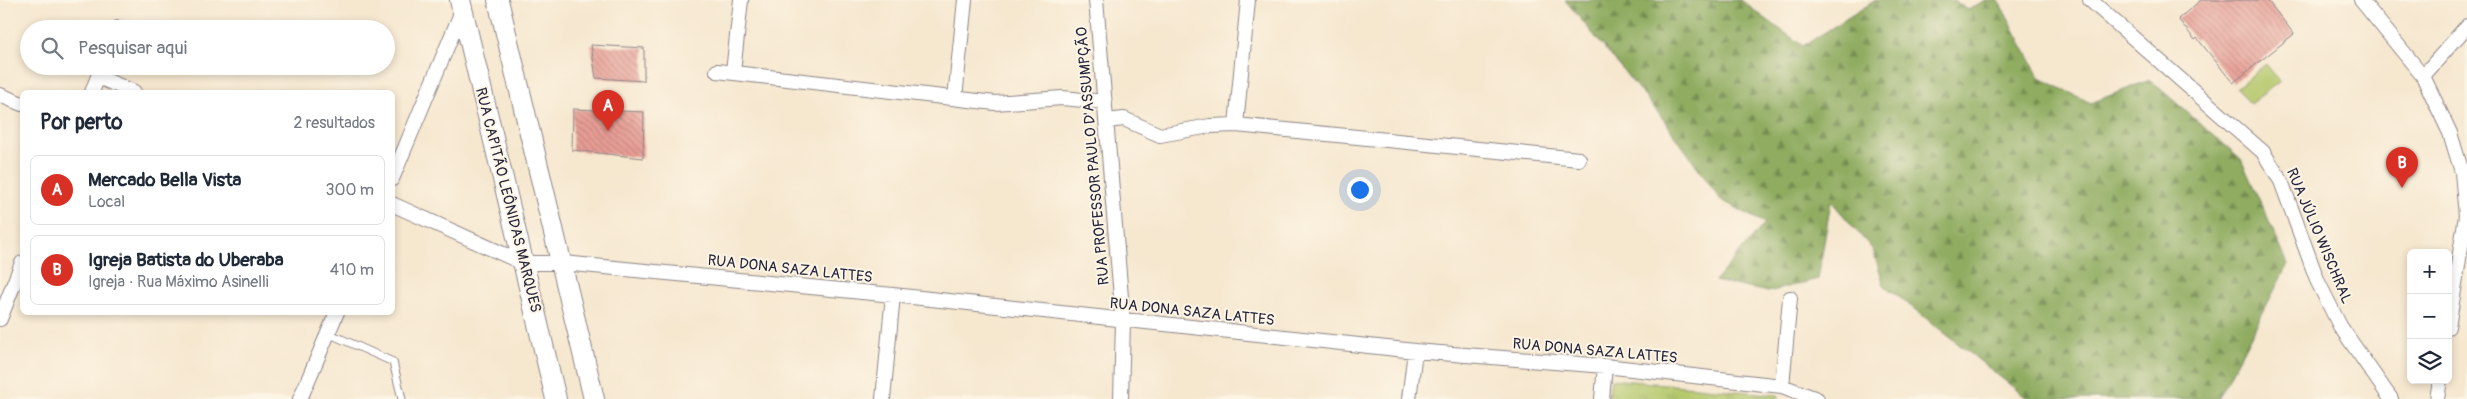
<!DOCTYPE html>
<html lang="pt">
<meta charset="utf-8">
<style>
body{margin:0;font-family:Pangolin,sans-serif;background:#f6f6f7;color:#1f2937}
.controls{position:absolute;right:15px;bottom:15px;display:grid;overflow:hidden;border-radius:8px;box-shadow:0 2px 8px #0003}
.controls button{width:45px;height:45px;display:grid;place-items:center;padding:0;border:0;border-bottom:1px solid #e0e1e3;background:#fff;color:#1f2937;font:25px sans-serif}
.you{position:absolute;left:1359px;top:189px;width:18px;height:18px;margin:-12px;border:4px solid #fff;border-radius:50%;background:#1a73e8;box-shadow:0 0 0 8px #1a73e833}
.badge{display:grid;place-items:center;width:32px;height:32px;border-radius:50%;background:#d93025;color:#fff;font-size:16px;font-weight:700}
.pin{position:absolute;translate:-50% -41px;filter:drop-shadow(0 1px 2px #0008)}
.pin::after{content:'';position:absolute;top:26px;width:18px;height:15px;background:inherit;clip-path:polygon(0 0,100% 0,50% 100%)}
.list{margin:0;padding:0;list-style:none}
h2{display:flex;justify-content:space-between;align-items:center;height:65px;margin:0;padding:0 20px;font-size:21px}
h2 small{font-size:16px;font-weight:400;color:#747a83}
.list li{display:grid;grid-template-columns:32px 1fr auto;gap:15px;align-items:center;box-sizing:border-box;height:70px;margin:0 10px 10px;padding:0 10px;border:1px solid #e0e1e3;border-radius:8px}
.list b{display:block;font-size:19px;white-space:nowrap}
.list p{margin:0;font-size:16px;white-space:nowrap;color:#747a83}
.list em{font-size:16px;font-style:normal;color:#747a83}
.icon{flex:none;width:28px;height:28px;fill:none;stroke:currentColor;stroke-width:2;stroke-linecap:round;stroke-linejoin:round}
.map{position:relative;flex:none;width:2467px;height:399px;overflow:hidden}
.search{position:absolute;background:#fff;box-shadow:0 2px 8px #0003;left:20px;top:20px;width:375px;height:55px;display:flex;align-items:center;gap:12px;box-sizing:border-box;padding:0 18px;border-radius:28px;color:#747a83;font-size:19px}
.panel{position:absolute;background:#fff;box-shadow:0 2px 8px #0003;left:20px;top:90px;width:375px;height:225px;border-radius:8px}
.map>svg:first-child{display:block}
.grass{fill:url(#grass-tufts);stroke:#6b7554}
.forest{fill:url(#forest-firs);stroke:#58674e}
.pitch{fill:#b4c86c;stroke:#6b7554}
.building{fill:url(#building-back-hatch)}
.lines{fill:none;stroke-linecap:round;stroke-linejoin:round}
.service-casing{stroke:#8c8485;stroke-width:9}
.minor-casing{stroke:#8c8485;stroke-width:16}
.secondary-casing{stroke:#8c8485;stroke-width:22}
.service{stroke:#fff;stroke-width:7}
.minor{stroke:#fff;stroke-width:14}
.secondary{stroke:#fff;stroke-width:20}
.labels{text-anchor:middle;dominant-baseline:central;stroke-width:4;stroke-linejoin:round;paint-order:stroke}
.street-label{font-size:15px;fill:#22223b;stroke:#fcf5e5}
</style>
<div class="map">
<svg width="2467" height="399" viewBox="0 0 2467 399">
<defs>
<pattern id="grass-tufts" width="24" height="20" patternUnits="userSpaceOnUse" patternTransform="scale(1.25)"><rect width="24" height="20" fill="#b4c86c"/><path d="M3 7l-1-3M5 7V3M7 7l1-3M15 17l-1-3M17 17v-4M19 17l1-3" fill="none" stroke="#9aac5e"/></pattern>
<pattern id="forest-firs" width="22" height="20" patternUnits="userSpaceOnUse" patternTransform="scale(1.25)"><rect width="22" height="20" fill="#8fac60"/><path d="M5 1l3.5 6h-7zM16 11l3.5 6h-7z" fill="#748c50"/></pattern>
<pattern id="building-back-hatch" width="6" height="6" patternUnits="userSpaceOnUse" patternTransform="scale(1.25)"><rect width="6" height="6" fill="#e89e95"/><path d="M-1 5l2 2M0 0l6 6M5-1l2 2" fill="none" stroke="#bc807b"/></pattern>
</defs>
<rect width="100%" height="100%" fill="#fcf5e5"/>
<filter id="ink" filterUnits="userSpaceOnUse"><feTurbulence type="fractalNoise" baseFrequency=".02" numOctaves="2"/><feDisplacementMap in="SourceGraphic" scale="10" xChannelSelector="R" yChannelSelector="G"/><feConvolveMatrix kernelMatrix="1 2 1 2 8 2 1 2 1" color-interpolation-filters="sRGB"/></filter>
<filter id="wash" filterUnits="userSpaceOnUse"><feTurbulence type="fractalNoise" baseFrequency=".0096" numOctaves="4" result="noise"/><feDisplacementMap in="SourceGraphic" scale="20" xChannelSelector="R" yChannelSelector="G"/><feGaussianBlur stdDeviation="1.12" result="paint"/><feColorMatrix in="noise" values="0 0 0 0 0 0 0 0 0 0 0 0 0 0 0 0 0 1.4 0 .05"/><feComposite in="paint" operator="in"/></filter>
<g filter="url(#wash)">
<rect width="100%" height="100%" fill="#f6e7cf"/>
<path class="grass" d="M 1611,379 L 1778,395 L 1778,399 L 1608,399 Z"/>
<path class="forest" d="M 1565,0 L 1740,0 L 1803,46 L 1876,0 L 1954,0 L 1968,10 L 1985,0 L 1998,0 L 2040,78 L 2091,103 L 2150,80 L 2241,159 L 2288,264 L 2218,399 L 2028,399 L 1884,285 L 1873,250 L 1831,201 L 1818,279 L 1768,292 L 1715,281 L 1765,223 L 1721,200 L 1664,120 Z"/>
<path class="pitch" d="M 2266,64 L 2280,81 L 2250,104 L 2237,87 Z"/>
<g id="blocks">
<path class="building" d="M 2201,0 L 2267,0 L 2294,34 L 2233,83 L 2197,38 L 2195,40 L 2178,19 Z
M 591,45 L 644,48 L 644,81 L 596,78 Z
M 573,109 L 644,112 L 643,158 L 572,150 Z"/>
</g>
</g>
<g filter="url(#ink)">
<use href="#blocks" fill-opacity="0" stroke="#8c8485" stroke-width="1"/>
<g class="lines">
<defs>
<path id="service" d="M 328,333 L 393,362 L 402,399"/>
<path id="minor" d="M 1096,0 L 1123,321 L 1121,399
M 2090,0 L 2263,152 L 2281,181 L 2318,282 L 2340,326 L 2391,399
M 2361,0 L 2423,76 L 2450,133 L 2462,172 L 2466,216 L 2448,327
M 117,29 L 118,28
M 717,71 L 995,103 L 1062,98 L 1105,102
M 733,72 L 741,0
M 2423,76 L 2467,26
M 98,77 L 134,92
M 92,92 L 102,66
M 0,95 L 22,104
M 955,98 L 965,0
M 1107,121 L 1124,119 L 1160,135 L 1210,126 L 1236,125 L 1579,159
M 1236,125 L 1248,0
M 392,179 L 462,11
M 392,204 L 523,263 L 563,263 L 893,295 L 1415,351 L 1605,366 L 1782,386 L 1817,399
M 0,319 L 22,263
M 1782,386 L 1790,298
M 300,399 L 337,312
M 883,399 L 893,295
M 1409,399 L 1415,351
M 1602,399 L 1605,366
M 2437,399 L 2440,380"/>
<path id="secondary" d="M 460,0 L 556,399
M 498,0 L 594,399"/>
</defs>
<use href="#service" class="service-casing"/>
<use href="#minor" class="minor-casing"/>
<use href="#secondary" class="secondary-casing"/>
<use href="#service" class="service"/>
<use href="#minor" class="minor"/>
<use href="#secondary" class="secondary"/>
</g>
</g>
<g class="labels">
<g class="street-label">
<text transform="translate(1093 156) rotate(-95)">RUA PROFESSOR PAULO D'ASSUMPÇÃO</text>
<text transform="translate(508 200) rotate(76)">RUA CAPITÃO LEÔNIDAS MARQUES</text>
<text transform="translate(2319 236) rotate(67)">RUA JÚLIO WISCHRAL</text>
<text transform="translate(790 269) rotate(6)">RUA DONA SAZA LATTES</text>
<text transform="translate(1192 312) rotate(6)">RUA DONA SAZA LATTES</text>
<text transform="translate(1595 351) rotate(5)">RUA DONA SAZA LATTES</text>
</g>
</g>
</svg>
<div class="controls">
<button>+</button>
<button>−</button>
<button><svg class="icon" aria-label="layers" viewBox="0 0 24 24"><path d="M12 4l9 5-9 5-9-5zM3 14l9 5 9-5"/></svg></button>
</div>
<div class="you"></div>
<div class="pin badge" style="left:608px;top:131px">A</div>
<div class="pin badge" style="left:2402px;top:188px">B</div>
<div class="search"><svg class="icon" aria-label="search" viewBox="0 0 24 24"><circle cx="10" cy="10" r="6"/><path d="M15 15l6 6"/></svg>Pesquisar aqui</div>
<section class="panel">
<h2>Por perto<small>2 resultados</small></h2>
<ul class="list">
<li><span class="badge">A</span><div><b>Mercado Bella Vista</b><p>Local</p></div><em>300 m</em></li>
<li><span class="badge">B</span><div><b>Igreja Batista do Uberaba</b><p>Igreja · Rua Máximo Asinelli</p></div><em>410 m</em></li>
</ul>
</section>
</div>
